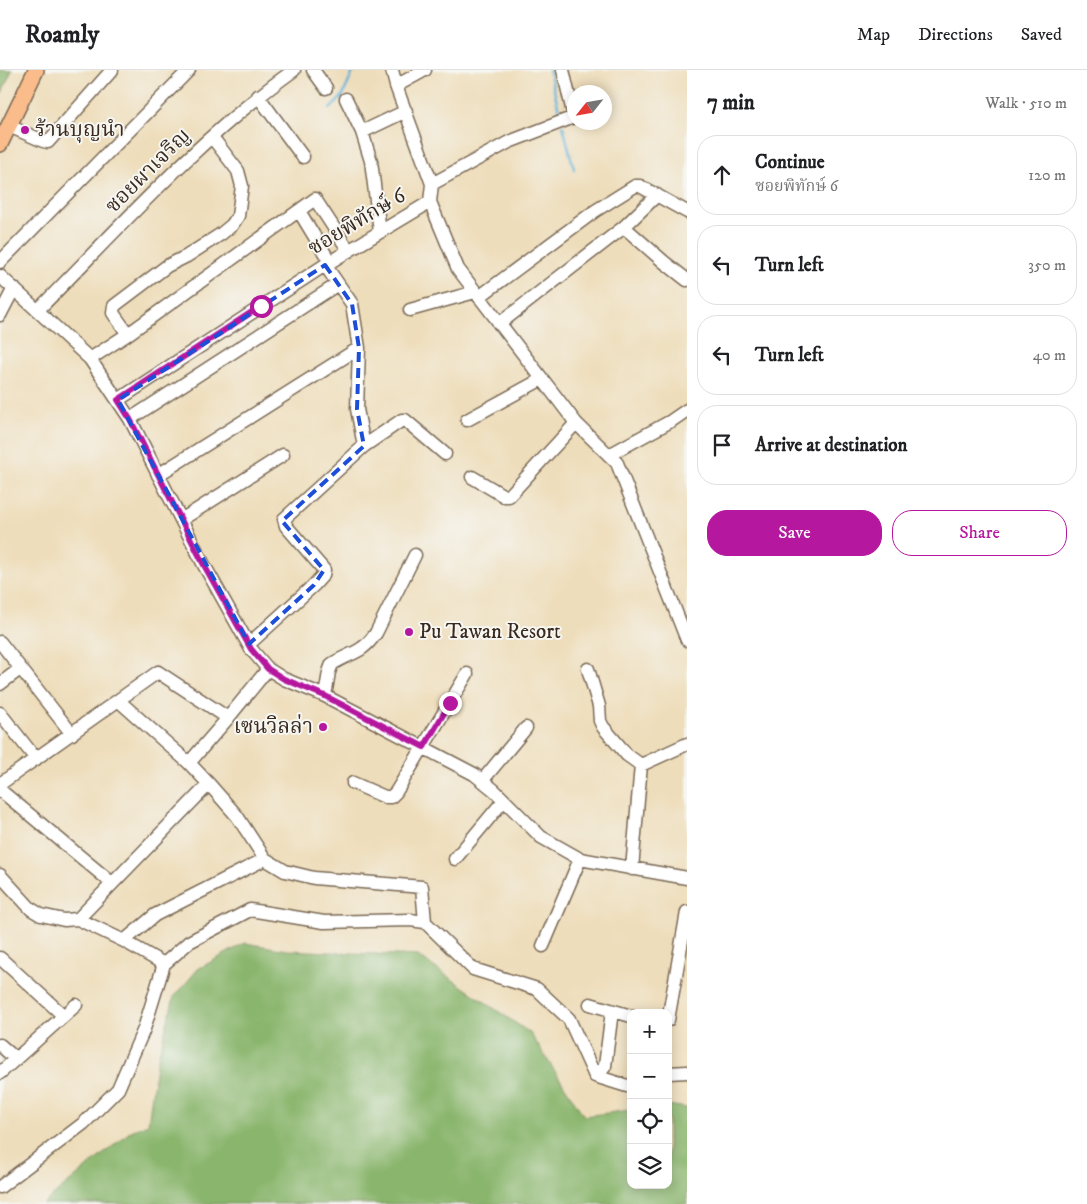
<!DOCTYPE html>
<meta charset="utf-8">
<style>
body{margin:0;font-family:"IM FELL DW Pica","Noto Serif Thai",serif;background:#f2f2f2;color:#202124}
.controls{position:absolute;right:15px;bottom:15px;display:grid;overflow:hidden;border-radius:10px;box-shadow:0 2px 12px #0003}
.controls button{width:45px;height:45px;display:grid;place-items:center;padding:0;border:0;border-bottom:1px solid #e0e0e0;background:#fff;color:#202124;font:25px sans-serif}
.compass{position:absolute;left:567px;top:15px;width:45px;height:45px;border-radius:50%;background:#fff;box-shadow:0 2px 12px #0003;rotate:239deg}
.stop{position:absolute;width:15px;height:15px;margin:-11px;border:4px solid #b5179e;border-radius:50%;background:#fff}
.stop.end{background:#b5179e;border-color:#fff;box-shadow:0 1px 5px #0008}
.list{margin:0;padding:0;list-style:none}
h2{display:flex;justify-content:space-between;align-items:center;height:65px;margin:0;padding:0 20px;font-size:21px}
h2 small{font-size:16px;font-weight:400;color:#757577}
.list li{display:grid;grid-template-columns:32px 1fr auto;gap:15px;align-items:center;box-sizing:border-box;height:80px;margin:0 10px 10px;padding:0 10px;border:1px solid #e0e0e0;border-radius:20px}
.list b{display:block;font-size:19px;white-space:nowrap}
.list p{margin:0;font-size:16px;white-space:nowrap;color:#757577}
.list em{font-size:16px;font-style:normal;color:#757577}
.actions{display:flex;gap:10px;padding:15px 20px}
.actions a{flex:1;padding:11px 0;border:1px solid #b5179e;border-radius:20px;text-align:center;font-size:18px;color:#b5179e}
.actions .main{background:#b5179e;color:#fff}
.icon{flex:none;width:28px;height:28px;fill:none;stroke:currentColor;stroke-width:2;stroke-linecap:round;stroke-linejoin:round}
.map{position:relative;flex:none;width:687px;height:1134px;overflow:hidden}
header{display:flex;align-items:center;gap:30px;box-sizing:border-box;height:70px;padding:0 25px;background:#fff;border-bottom:1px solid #e0e0e0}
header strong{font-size:24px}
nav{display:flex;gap:28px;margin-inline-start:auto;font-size:18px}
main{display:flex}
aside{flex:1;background:#fff}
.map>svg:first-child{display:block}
.forest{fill:#89b56c;stroke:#627045}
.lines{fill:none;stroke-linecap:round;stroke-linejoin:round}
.stream{stroke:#5db1d9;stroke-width:2.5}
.minor-casing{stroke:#7a6955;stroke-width:15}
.major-casing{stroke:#7a6955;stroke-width:18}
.minor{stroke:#fff;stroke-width:12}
.major{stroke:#fabc8b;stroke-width:15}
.route{stroke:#b5179e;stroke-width:6}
.marked{fill:none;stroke:#1d4ed8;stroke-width:4;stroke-dasharray:10 6;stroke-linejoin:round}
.poi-dot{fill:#b5179e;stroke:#f6f6f2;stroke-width:2}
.labels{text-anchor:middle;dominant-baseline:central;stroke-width:4;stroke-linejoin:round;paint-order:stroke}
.poi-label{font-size:21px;fill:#3b2a1e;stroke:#f6f6f2;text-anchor:start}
.street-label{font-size:21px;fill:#3b2a1e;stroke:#f6f6f2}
</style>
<header>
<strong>Roamly</strong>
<nav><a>Map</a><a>Directions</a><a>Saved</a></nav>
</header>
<main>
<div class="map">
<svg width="687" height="1134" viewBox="0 0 687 1134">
<rect width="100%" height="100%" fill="#f6f6f2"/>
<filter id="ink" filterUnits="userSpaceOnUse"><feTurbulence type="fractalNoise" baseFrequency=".02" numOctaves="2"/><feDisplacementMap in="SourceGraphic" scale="10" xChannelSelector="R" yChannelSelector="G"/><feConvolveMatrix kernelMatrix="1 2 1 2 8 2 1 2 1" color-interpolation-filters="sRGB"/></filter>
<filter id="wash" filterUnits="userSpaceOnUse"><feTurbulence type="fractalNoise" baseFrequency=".0096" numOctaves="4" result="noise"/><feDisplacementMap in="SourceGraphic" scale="20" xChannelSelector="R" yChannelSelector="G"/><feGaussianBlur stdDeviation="1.12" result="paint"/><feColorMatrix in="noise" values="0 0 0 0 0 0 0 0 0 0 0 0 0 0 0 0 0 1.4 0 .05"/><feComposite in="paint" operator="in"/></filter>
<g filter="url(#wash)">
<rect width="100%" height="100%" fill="#eeddba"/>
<path class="forest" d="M 0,0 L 12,0 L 0,27 Z
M 245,873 L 287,880 L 418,886 L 530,963 L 584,1046 L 631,1040 L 631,1115 L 668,1115 L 668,1035 L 687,1038 L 687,1134 L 43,1134 L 131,1061 L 148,1054 L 156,995 L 174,927 L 198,899 Z"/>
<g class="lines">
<path class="stream" d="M 549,0 L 561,48
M 330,39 L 342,27 L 354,0
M 563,56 L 574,99"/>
</g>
</g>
<g filter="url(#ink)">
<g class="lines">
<defs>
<path id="minor" d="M 313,0 L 326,18
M 392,0 L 396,16 L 432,114
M 396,16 L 425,0
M 258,26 L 303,87
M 346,29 L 362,62
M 9,56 L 43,71 L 48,72 L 112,0
M 430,132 L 458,199 L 576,353 L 617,393 L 687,570
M 299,141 L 330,192
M 624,157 L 664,192 L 687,210
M 380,162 L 371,91 L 362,62 L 406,41
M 0,192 L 189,0
M 0,206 L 90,289 L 130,349 L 204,495 L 251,579 L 268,599 L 284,609 L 325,626 L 474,704 L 494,720 L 541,767 L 580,789 L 687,808
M 479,227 L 595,141 L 635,116 L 640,116 L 687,142
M 38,240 C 120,157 199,68 294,0
M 410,240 L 475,222
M 0,245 L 14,218
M 499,254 L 624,157 L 657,125
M 128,264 L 113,243 L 114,236 L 167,196 L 187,186 L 221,164 L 232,155 L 238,146 L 242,116 L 238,101 L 212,67
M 90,289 L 128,264 L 315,129 L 349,181
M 118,330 L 325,195 L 430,132 L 432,114 L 509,72 L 574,47 L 563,0
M 130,349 L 338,214
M 467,350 L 542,309
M 364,376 L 402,350 L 405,350 L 445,384
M 609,385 L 671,351 L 687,340
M 158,405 L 359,278
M 472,407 L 504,426 L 509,426 L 576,353
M 181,450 L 283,385
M 0,572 L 72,664
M 249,574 L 314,515 L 323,505 L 324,500 L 286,456 L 284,449 L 364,376 L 357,339 L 359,278 L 352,234 L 325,195
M 588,599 L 599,636 L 600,651 L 603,657 L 627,685 L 641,695
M 0,614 L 20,599
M 325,626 L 329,602 L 332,594 C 351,582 362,584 376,563 L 415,485
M 119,631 L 189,693 L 209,714 L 237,746 L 265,789 L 285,801 L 314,808 L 422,817 L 425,852
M 0,643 L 36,689
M 189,693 L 228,648 L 268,599
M 482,711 L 526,658
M 353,713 L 385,727 L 391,727 L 396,722 L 467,604
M 0,714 L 158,602 L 228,648
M 0,720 L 112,813
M 455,789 L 504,730
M 632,799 L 641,695 L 687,674
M 0,805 L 31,839 L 41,845 L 64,850 L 78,849 L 124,871 L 164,894
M 78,849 L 209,714
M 124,871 L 155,845 L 265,789
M 543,876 L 580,789
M 0,888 L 64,946
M 590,934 L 631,946
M 668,950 L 687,842
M 0,975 L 16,989
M 0,1003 L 76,935
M 668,1003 L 687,1002
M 594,1004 L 603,999 L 605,996 L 612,941
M 0,1117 L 84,1053 L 118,1019 L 144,959 L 164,894 L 189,872 L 250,840 L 324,852 L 410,850 L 425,852 L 473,899 L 537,919 L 569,949 L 595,1006 L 627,1016 L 631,1015"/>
<path id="major" d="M 0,74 L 36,0"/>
</defs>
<use href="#minor" class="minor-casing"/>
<use href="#major" class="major-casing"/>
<use href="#minor" class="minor"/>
<use href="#major" class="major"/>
</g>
</g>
<g class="lines" filter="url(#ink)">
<path class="route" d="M 261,236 L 118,330 L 130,349 L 204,495 L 251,579 L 268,599 L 284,609 L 325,626 L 424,677 L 450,633"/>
</g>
<path class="marked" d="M 325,195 L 352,234 L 359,278 L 357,339 L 364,376 L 282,451 L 324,500 L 314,515 L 249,574 L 118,330 Z"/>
<g class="poi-dot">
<circle cx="25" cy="60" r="5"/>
<circle cx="409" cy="562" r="5"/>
<circle cx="323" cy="657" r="5"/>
</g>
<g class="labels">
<g class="poi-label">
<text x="35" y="60">ร้านบุญนำ</text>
<text x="419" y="562">Pu Tawan Resort</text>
<text x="313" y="657" text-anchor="end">เซนวิลล่า</text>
</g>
<g class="street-label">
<text transform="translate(148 101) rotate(-45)">ซอยผาเจริญ</text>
<text transform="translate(357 152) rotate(-31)">ซอยพิทักษ์ 6</text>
</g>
</g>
</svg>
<div class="controls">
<button>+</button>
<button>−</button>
<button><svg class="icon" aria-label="locate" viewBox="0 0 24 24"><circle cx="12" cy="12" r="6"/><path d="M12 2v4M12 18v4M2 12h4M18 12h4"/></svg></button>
<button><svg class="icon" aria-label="layers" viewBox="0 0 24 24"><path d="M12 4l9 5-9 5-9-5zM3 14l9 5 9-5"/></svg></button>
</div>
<svg class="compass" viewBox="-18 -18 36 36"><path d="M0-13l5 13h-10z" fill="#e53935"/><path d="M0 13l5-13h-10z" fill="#757577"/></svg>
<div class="stop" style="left:261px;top:236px"></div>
<div class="stop end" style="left:450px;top:633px"></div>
</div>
<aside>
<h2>7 min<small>Walk · 510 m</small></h2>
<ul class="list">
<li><svg class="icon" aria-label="ahead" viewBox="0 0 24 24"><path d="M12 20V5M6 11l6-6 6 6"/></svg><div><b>Continue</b><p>ซอยพิทักษ์ 6</p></div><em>120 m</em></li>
<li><svg class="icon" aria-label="left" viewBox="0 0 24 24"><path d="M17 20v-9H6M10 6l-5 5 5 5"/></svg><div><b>Turn left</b></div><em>350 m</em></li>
<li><svg class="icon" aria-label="left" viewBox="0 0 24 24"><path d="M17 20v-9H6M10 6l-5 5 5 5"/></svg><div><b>Turn left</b></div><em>40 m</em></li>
<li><svg class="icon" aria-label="arrive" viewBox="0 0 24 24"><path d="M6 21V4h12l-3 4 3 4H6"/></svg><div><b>Arrive at destination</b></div></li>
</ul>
<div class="actions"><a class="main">Save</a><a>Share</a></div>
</aside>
</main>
